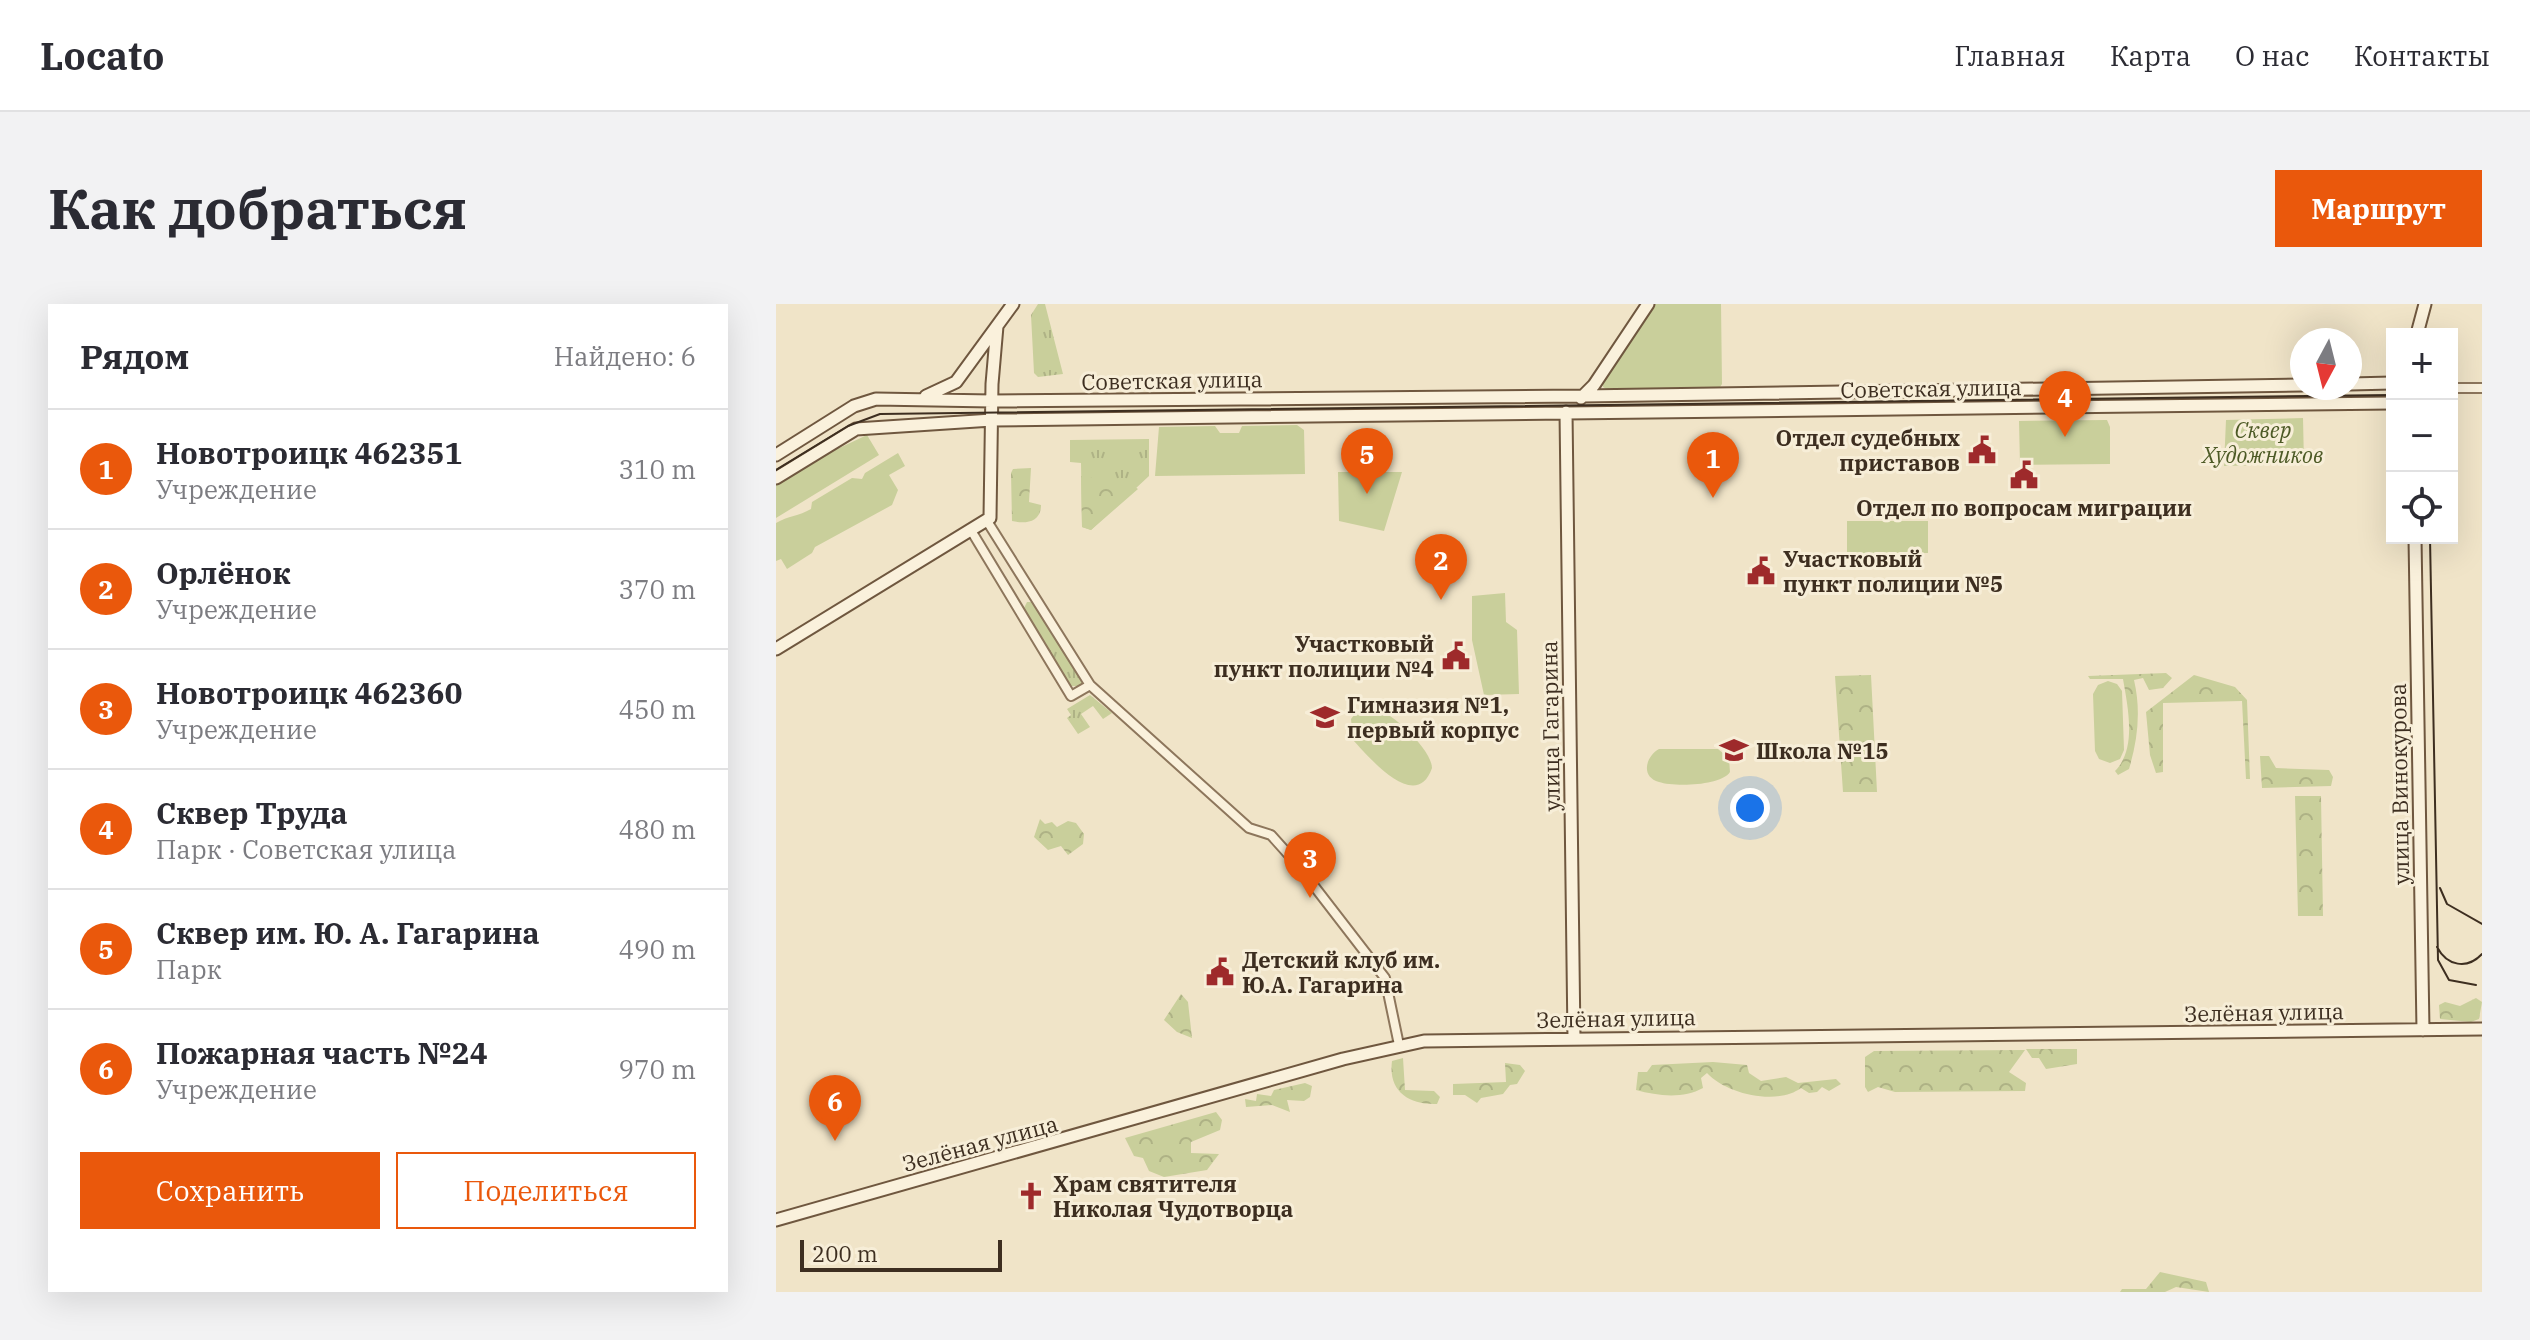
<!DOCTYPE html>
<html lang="ru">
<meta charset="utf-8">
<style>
body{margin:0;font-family:"IBM Plex Serif",serif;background:#f2f2f3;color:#2b2b33}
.controls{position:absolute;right:24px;top:24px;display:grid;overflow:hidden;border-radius:0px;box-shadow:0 8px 32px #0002}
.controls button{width:72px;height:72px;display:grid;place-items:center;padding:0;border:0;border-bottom:2px solid #e1e1e2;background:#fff;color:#2b2b33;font:40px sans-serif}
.compass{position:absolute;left:1514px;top:24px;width:72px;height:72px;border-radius:50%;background:#fff;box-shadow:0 8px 32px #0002;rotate:187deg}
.scale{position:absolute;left:24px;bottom:20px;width:202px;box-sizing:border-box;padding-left:8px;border:4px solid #3d2e20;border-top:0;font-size:22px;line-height:28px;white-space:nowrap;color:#3d2e20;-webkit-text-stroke:6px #f7eed8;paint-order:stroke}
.you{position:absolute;left:974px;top:504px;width:28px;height:28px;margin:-20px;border:6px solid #fff;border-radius:50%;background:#1a73e8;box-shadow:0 0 0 12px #1a73e833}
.badge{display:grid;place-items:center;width:52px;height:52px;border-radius:50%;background:#ea580c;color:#fff;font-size:26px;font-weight:700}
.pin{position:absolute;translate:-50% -66px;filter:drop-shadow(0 2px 4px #0008)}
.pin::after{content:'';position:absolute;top:42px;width:28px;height:24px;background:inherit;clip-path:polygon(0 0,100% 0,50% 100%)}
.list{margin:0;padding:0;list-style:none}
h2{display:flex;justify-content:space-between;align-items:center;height:104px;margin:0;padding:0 32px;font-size:34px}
h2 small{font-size:26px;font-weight:400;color:#7c7c81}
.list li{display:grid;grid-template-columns:52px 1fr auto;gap:24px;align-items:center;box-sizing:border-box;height:120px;padding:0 32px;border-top:2px solid #e1e1e2}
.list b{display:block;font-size:30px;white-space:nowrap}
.list p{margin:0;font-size:26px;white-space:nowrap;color:#7c7c81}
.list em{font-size:26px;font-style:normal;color:#7c7c81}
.actions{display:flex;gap:16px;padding:24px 32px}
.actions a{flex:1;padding:18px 0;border:2px solid #ea580c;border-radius:0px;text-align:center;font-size:28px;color:#ea580c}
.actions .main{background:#ea580c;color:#fff}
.icon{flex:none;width:44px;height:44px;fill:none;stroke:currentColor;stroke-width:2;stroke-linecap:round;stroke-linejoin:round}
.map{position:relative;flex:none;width:1706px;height:988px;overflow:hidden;border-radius:0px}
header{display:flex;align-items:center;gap:48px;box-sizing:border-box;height:112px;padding:0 40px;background:#fff;border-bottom:2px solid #e1e1e2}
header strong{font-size:38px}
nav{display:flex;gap:44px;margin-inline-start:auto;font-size:28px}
.intro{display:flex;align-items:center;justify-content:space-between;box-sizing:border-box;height:192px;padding:0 48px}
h1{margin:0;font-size:56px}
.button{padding:20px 36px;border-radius:0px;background:#ea580c;color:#fff;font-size:28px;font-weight:700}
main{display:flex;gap:48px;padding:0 48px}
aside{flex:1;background:#fff;border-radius:0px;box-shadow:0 8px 32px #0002}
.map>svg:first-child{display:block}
.grass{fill:url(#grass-tufts)}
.forest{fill:url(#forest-crowns)}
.park{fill:#c9cf9b}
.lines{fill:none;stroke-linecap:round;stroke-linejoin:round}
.street-casing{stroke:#8d765c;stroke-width:12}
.secondary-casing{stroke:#6f573f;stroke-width:15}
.street{stroke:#faf1dc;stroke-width:8}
.secondary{stroke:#faf1dc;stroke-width:11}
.tram{stroke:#3d2e20;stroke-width:2}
.labels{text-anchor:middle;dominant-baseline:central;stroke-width:6;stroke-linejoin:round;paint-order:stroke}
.street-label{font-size:22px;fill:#3d2e20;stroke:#f7eed8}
.park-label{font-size:22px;font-style:italic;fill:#4d5a26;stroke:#f7eed8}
.poi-label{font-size:22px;font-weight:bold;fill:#3d2e20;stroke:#f7eed8;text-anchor:start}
</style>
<header>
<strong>Locato</strong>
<nav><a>Главная</a><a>Карта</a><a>О нас</a><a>Контакты</a></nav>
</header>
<div class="intro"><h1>Как добраться</h1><a class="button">Маршрут</a></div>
<main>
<aside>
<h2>Рядом<small>Найдено: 6</small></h2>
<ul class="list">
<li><span class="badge">1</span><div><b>Новотроицк 462351</b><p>Учреждение</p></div><em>310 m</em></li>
<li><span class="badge">2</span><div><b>Орлёнок</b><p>Учреждение</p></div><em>370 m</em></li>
<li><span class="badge">3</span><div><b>Новотроицк 462360</b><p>Учреждение</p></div><em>450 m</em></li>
<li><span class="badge">4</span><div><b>Сквер Труда</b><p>Парк · Советская улица</p></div><em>480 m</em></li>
<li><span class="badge">5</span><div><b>Сквер им. Ю. А. Гагарина</b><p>Парк</p></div><em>490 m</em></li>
<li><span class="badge">6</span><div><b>Пожарная часть №24</b><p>Учреждение</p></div><em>970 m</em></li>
</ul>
<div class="actions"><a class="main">Сохранить</a><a>Поделиться</a></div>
</aside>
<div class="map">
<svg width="1706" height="988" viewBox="0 0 1706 988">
<defs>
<pattern id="grass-tufts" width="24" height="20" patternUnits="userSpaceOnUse" patternTransform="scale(2)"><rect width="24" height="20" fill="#c9cf9b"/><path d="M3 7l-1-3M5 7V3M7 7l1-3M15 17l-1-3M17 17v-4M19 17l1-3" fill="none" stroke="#aeb285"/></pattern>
<pattern id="forest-crowns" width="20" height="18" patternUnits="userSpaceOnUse" patternTransform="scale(2)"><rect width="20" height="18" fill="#c9cf9b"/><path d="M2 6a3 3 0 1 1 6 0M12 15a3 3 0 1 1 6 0" fill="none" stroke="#aeb285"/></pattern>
</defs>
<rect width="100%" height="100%" fill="#f0e4c8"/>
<path class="grass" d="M 262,0 L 269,0 L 287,70 L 262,73 L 258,69 L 255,11 Z
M 373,135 L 373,172 L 315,226 L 306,223 L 305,159 L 294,158 L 294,136 Z
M 251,298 L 259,298 L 307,377 L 305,382 L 293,382 L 247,306 Z
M 314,391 L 336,409 L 327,415 L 317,402 L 305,410 L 314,423 L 302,430 L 291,414 L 295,411 L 291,405 Z"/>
<path class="forest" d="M 255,164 L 253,198 L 265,201 C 265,219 249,220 236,217 L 235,169 L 237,165 Z
M 305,172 L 322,175 L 323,182 L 345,184 L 355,180 L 362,185 L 315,226 L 306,223 Z
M 1390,369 L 1396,374 L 1387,384 L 1373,386 L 1367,374 L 1358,376 C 1365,406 1362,435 1353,465 L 1342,471 L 1339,467 C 1361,445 1352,404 1347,375 L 1314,375 L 1312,372 Z
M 1095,371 L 1101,488 L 1067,488 L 1059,372 Z
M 1418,371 L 1459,383 L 1471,396 L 1474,475 L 1470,475 L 1466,397 L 1387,399 L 1387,468 L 1380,469 L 1374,451 L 1370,408 Z
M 1484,452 L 1493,452 L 1500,464 L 1553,466 L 1557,473 L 1555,482 L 1486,484 Z
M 1519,492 L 1545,492 L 1547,612 L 1522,612 Z
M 264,515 L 269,520 L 276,518 L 281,523 L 292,517 L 300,519 L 308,530 L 307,540 L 292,551 L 285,542 L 272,546 L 258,533 Z
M 405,690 L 412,698 L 416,734 L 401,728 L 388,716 Z
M 1700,694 L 1706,698 L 1703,715 L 1695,718 L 1664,715 L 1663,701 L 1669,698 L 1684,702 Z
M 1250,745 L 1301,745 L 1301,760 L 1270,765 L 1263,754 L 1256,754 Z
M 1249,746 L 1233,768 L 1250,779 L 1249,787 L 1119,788 L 1102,783 L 1092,788 L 1089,783 L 1089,753 L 1098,747 Z
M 627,754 L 629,786 L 658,787 L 664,793 L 661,800 C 632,801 612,787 616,757 Z
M 937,758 L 971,761 L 973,769 L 985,777 L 1010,773 L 1022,779 L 1060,775 L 1065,780 L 1053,787 L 1046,783 L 1041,788 L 1033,789 L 1025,784 C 1001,802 950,790 931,769 L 925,774 L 927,784 C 907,795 882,792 860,786 L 862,768 L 871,768 L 876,761 Z
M 729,759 L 744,761 L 749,767 L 741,780 L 734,781 L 727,790 L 705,794 L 701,799 L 689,791 L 677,791 L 677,780 L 730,778 Z
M 529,779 L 536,782 L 534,793 L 528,797 L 511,796 L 514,808 L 496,801 L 470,803 L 469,795 L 480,797 L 481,790 L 495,792 L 498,786 Z
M 440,808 L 446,816 L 444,826 L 415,838 L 415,849 L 443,850 L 431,866 L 388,873 L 373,867 L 367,854 L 358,852 L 349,834 Z
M 1384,968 L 1430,978 L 1433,988 L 1400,983 L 1389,988 L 1344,988 L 1346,985 L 1370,985 Z"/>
<path class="park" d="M 877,0 L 945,0 L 946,80 L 942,86 L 834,87 L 827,83 L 826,77 Z
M 1527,114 L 1528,160 L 1448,162 L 1450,116 Z
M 1331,116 L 1334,123 L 1334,160 L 1244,161 L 1243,117 Z
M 521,121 L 528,126 L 529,170 L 379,172 L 383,123 L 439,122 L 444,129 L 463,129 L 466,122 Z
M 91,131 L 103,151 L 0,214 L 0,177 L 54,144 L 57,147 Z
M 122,149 L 129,162 L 113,171 L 122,186 L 116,201 L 39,243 L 36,249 L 11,265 L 5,255 L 0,257 L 0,219 C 12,212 23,212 35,205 L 36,198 L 76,174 L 86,175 L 89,169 Z
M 626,168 L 608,227 L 563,217 L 562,168 Z
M 1071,217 L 1152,217 L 1152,249 L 1071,250 Z
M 729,289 L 730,318 L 741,326 L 743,390 L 708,391 L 696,336 L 696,292 Z
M 1332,377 L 1341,380 L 1346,387 L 1348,446 L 1344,455 L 1334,459 L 1323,455 L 1319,447 L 1317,390 L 1322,381 Z
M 593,402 C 612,404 656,445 656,464 C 640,510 593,453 577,436 L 575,415 L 582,406 Z
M 883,445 L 942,445 L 953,454 L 954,468 C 945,482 898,483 883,478 C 864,473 870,452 883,445 Z"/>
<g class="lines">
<defs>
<path id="street" d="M 1676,84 L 1706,84
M 211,217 L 314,381 L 473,524 L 495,531 L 521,560 L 609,674 L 623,741
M 196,228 L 295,392 L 314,381"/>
<path id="secondary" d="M 1641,30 L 1649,0
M 1574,80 L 1616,79
M 150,92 L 180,78 L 237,0
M 805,94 L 818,81 L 872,0
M 790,108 L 798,735
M 0,151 L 78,102 L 100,95 L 216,97 L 807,92 L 1526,81
M 0,174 L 80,125 L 216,116 L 1616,99
M 1639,234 L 1647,726
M 0,345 L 214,214 L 216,80 L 221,22
M 0,916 L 567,755 L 648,737 L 1706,725"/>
</defs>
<use href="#street" class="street-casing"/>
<use href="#secondary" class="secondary-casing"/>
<use href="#street" class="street"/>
<use href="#secondary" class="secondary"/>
<path class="tram" d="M 0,166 L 72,122 L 104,110 L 1616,91
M 1654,234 L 1662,656 L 1673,676 L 1700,681
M 1664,584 L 1671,600 L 1706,620
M 1661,643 C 1671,662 1691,666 1706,650"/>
</g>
<defs>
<symbol id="civic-bare" viewBox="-9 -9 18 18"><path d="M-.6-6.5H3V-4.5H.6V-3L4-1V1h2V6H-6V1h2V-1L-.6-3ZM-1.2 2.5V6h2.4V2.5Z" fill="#9e2a2b" stroke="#f7eed8" stroke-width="2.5" paint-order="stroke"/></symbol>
<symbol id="school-bare" viewBox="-9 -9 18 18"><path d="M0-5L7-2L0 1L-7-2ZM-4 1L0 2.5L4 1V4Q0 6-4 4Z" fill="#9e2a2b" stroke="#f7eed8" stroke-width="2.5" paint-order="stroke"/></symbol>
<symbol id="church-bare" viewBox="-9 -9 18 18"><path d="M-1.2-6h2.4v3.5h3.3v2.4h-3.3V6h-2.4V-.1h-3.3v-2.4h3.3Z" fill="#9e2a2b" stroke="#f7eed8" stroke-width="2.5" paint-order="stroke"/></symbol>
</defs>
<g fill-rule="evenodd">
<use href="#civic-bare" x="1186" y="126" width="40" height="40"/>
<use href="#civic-bare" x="1228" y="151" width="40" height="40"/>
<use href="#civic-bare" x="965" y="247" width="40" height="40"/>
<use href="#civic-bare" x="660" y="332" width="40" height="40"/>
<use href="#school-bare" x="529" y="393" width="40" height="40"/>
<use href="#school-bare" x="938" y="426" width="40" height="40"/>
<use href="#civic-bare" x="424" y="648" width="40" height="40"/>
<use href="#church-bare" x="235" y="872" width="40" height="40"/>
</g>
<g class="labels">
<g class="street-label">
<text transform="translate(396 76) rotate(-1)">Советская улица</text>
<text transform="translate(1155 84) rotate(-1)">Советская улица</text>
<text transform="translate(774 422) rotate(-91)">улица Гагарина</text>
<text transform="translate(1623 480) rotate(-91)">улица Винокурова</text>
<text transform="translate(1488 708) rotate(-1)">Зелёная улица</text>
<text transform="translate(840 714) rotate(-1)">Зелёная улица</text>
<text transform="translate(204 839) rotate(-15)">Зелёная улица</text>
</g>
<g class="park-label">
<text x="1487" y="125">Сквер<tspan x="1487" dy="25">Художников</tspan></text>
</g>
<g class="poi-label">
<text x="1184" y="133" text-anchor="end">Отдел судебных<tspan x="1184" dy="25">приставов</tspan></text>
<text x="1248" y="203" text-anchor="middle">Отдел по вопросам миграции</text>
<text x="1007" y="254">Участковый<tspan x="1007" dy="25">пункт полиции №5</tspan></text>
<text x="658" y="339" text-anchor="end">Участковый<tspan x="658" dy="25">пункт полиции №4</tspan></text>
<text x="571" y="400">Гимназия №1,<tspan x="571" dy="25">первый корпус</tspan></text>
<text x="980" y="446">Школа №15</text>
<text x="466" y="655">Детский клуб им.<tspan x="466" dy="25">Ю.А. Гагарина</tspan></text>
<text x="277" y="879">Храм святителя<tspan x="277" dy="25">Николая Чудотворца</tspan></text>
</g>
</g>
</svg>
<div class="controls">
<button>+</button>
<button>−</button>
<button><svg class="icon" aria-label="locate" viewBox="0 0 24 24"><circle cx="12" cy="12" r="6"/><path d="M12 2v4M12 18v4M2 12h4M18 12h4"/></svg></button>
</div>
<svg class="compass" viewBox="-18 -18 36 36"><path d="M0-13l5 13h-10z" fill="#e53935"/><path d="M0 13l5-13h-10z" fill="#7c7c81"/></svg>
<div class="scale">200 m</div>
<div class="you"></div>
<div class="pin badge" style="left:937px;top:194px">1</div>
<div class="pin badge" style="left:665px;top:296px">2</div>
<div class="pin badge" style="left:534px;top:594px">3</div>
<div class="pin badge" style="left:1289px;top:133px">4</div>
<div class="pin badge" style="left:591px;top:190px">5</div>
<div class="pin badge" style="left:59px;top:837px">6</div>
</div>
</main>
